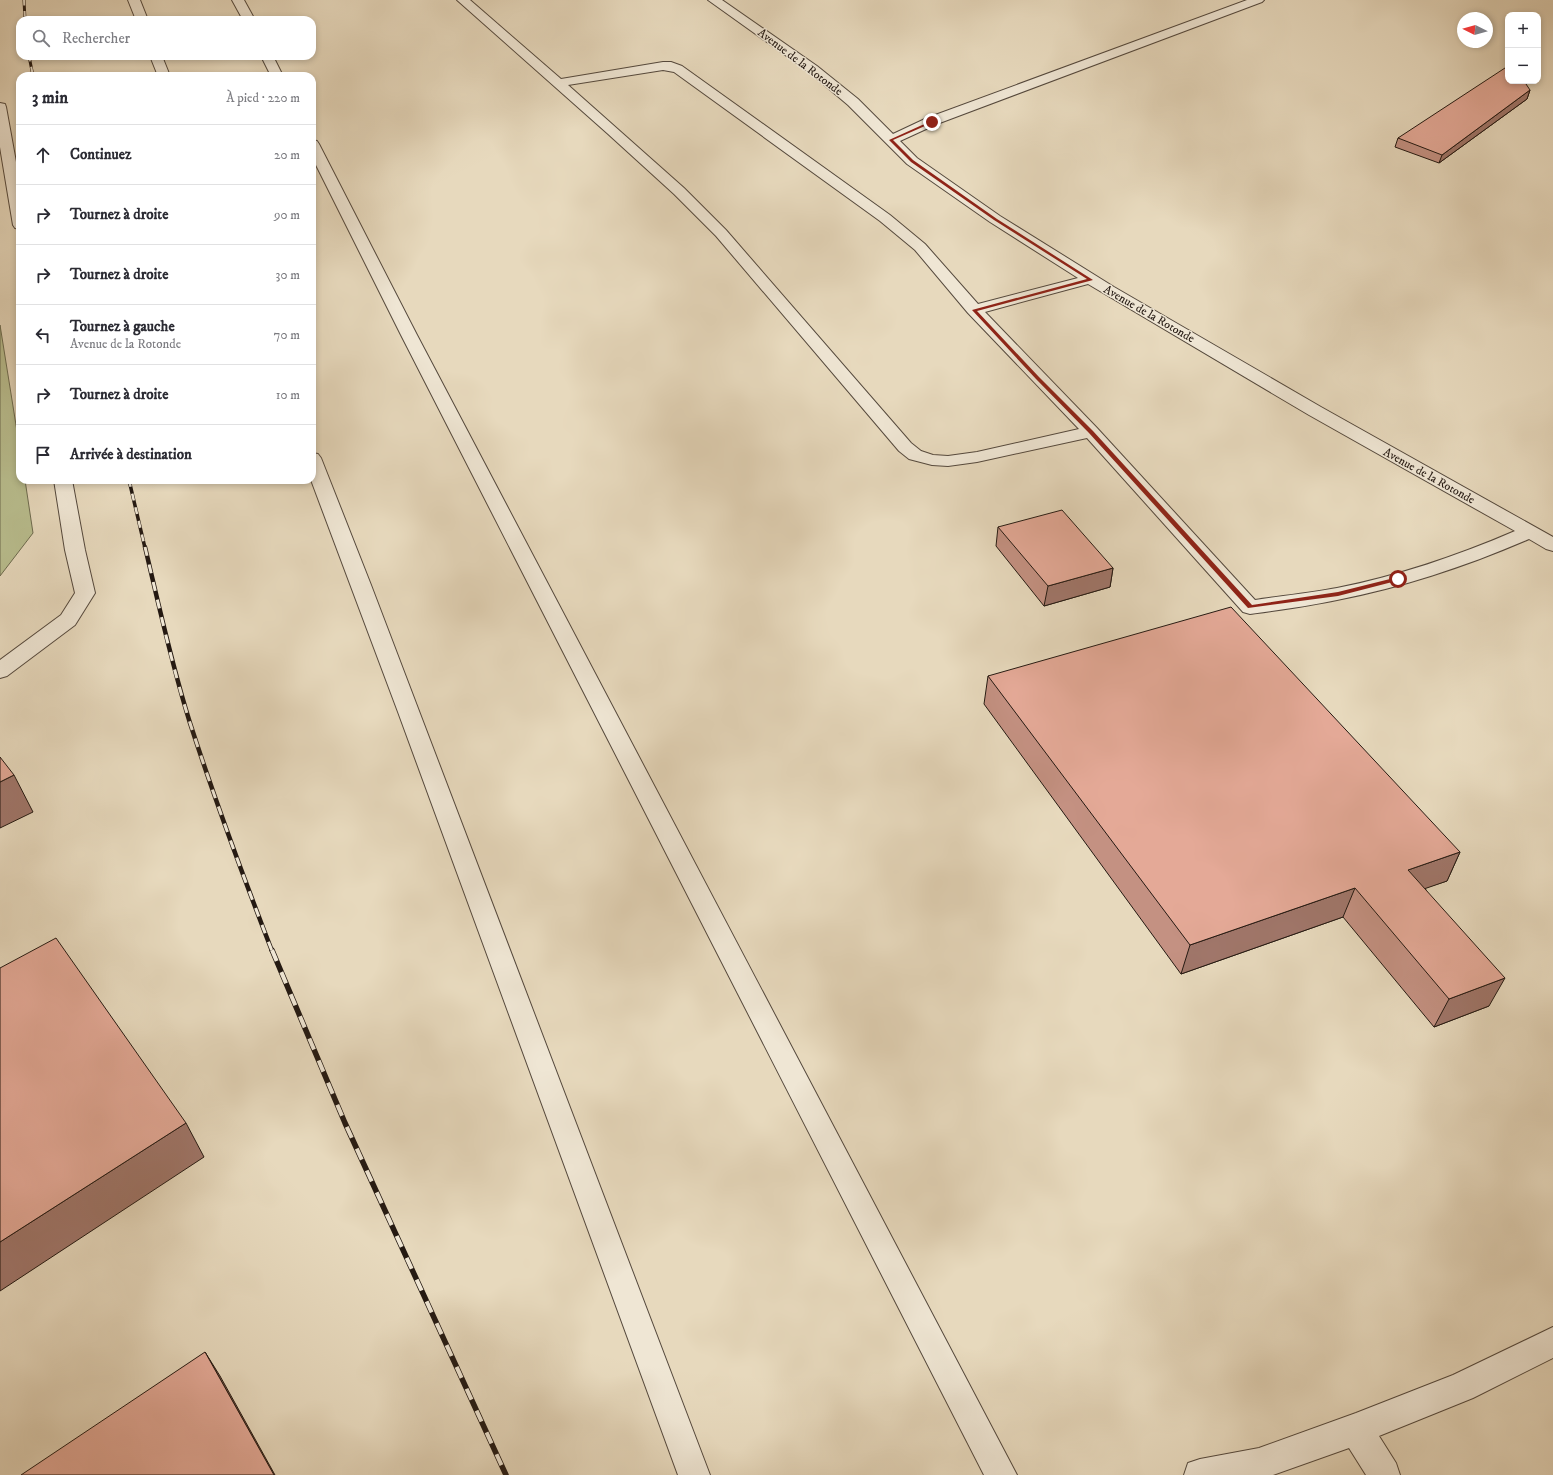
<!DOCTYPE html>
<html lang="fr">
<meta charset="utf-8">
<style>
body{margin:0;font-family:"IM FELL DW Pica",serif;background:#f7f7f7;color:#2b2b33}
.controls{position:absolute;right:12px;top:12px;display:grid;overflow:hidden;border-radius:8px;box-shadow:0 2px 6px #0003}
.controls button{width:36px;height:36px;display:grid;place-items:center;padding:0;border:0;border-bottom:1px solid #e1e1e2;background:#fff;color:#2b2b33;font:20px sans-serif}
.compass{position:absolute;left:1457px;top:12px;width:36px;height:36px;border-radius:50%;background:#fff;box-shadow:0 2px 6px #0003;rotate:275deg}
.stop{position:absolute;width:12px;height:12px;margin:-9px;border:3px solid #8f2418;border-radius:50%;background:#fff}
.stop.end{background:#8f2418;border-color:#fff;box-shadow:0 1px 4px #0008}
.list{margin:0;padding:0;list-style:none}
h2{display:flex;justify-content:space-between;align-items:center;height:52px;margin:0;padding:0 16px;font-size:17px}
h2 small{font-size:13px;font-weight:400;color:#7c7c81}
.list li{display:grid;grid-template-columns:26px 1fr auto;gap:12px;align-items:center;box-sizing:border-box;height:60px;padding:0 16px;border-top:1px solid #e1e1e2}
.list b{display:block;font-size:15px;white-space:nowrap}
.list p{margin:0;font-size:13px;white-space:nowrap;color:#7c7c81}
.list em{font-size:13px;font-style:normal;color:#7c7c81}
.icon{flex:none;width:22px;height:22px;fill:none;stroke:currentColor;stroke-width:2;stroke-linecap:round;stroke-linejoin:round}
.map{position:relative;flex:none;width:1553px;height:1475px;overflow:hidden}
.search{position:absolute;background:#fff;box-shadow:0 2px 6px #0003;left:16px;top:16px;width:300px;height:44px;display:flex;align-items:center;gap:10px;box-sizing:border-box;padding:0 14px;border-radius:12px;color:#7c7c81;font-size:15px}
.panel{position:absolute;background:#fff;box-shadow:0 2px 6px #0003;left:16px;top:72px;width:300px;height:412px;border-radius:12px}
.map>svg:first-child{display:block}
.green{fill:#b9be8f;stroke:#6e6c50}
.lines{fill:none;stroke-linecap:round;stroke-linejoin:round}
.minor-casing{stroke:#55493d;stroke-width:2}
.minor{fill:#efe6d4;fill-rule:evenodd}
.rail-far3-casing{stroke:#241912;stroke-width:3}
.rail-far2-casing{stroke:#241912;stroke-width:3.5}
.rail-far1-casing{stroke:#241912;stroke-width:4.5}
.rail-casing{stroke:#241912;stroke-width:5.5}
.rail-far3{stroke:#efe6d4;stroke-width:2;stroke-dasharray:5.5;stroke-linecap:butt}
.rail-far2{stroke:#efe6d4;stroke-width:2.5;stroke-dasharray:7;stroke-linecap:butt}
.rail-far1{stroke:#efe6d4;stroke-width:3;stroke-dasharray:9;stroke-linecap:butt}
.rail{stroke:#efe6d4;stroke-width:4;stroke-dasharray:12;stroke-linecap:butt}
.wall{fill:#c49182;stroke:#241912}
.shaded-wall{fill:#a0766a;stroke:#241912}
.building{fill:#e4a997;stroke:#241912}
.route{fill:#8f2418}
.labels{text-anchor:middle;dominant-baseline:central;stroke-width:3;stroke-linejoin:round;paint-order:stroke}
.far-street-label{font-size:12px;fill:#241912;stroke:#efe6d4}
</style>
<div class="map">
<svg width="1553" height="1475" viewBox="0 0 1553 1475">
<rect width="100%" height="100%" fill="#e7d9bd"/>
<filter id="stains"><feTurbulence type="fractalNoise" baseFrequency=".005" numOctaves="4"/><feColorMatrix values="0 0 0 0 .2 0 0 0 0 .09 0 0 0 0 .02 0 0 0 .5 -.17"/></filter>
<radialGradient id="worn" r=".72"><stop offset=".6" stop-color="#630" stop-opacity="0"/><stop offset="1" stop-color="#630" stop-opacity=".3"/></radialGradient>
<path class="green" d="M 0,325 L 20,450 L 20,480 L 25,480 L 33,533 L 0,576 Z"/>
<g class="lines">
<defs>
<path id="minor" d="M 128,0 L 140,0 L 148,20 L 136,20 Z
M 232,0 L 244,0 L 255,20 L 243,20 Z
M 457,0 L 470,0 L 561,79 L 663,62 L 671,62 L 682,66 L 890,215 L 925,244 L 978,304 L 1078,278 L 990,222 L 907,164 L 848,105 L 809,72 L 708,0 L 722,0 L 817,66 L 858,99 L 893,134 L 927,118 L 1247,0 L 1264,0 L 1262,2 L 937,124 L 900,141 L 917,158 L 1000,216 L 1114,287 L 1321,407 L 1553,537 L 1553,551 L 1546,549 L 1529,539 C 1467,566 1403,587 1337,600 C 1309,606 1279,610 1250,614 L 1243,612 L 1087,438 L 977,462 L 948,466 L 932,465 L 909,459 L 899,451 L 716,236 L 674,194 L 607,133 ZM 663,70 L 674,72 L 880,221 L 915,250 L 968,313 L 1079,429 L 977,452 L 948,456 L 933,455 L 921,451 L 911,443 L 726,230 L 684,188 L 568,85 ZM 1088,284 L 1309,415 L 1515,531 C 1457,556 1398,576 1337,588 C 1310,593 1282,596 1255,600 L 1097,428 L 985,312 Z
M 150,56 L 162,56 L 170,76 L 158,76 Z
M 261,56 L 273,56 L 283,76 L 271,76 Z
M 0,103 L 5,104 L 6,107 L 20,184 L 20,229 L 15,228 L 13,225 L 0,147 Z
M 312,140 L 317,141 L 319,144 L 417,335 L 1017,1475 L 984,1475 L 401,335 L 312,157 Z
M 312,453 L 318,454 L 321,458 L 371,585 L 710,1475 L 678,1475 L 398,712 L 311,480 Z
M 54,480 L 72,480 L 85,550 L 95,593 L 75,625 L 7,676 L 0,678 L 0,660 L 61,615 L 75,593 L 65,550 Z
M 1553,1327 L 1553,1358 L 1473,1398 L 1379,1436 L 1396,1463 L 1400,1475 L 1366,1475 L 1349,1448 L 1273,1475 L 1184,1475 L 1188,1463 L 1200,1459 L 1259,1448 L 1356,1413 L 1453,1375 Z"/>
</defs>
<use href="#minor" class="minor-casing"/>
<use href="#minor" class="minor"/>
<defs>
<path id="rail-far3" d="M 24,0 L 25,20
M 29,56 L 33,76"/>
<path id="rail-far2" d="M 129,480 L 145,548"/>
<path id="rail-far1" d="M 145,547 C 159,606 172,666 190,723 C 215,800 243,876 272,951"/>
<path id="rail" d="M 272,950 L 345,1123 L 506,1475"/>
</defs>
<use href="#rail-far3" class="rail-far3-casing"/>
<use href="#rail-far2" class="rail-far2-casing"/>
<use href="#rail-far1" class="rail-far1-casing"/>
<use href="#rail" class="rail-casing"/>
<use href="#rail-far3" class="rail-far3"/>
<use href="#rail-far2" class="rail-far2"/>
<use href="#rail-far1" class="rail-far1"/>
<use href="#rail" class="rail"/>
</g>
<path class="wall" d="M 1530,90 L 1527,99 L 1439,163 L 1395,147 L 1398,138 Z
M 998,527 L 1113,568 L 1110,587 L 1044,606 L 996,546 Z
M 988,676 L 1460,852 L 1447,881 L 1425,888 L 1489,1006 L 1434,1027 L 1343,917 L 1181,974 L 984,704 Z"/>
<path class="shaded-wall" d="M 1530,90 L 1527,99 L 1439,163 L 1442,155 Z
M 1113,568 L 1110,587 L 1044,606 L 1048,586 Z
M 14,775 L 33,812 L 0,828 L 0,782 Z
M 1460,852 L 1447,881 L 1395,899 L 1408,870 Z
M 1355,888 L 1343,917 L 1181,974 L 1190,945 Z
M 1505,978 L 1489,1006 L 1434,1027 L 1449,999 Z
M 186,1123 L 204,1157 L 0,1291 L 0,1242 Z
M 205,1352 L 220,1376 L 275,1475 L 274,1475 Z"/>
<path class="building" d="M 1508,66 L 1508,81 L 1524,81 L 1530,90 L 1442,155 L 1398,138 Z
M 1062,510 L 1113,568 L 1048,586 L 998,527 Z
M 1231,607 L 1460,852 L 1408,870 L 1505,978 L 1449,999 L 1355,888 L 1190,945 L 988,676 Z
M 0,757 L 14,775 L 0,782 Z
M 56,938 L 186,1123 L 0,1242 L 0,968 Z
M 205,1352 L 274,1475 L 21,1475 Z"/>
<path class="route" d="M 931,121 L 934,122 L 893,140 L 913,160 L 997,219 L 1093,280 L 977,311 L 1039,377 L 1093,431 L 1252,605 L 1338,592 L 1398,577 L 1400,578 L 1400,580 L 1338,596 L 1248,608 L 1089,433 L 1036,379 L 972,310 L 1087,279 L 994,220 L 911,162 L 889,140 Z"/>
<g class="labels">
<g class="far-street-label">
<text transform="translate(800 62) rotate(37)">Avenue de la Rotonde</text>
<text transform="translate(1149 314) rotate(30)">Avenue de la Rotonde</text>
<text transform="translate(1429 476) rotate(29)">Avenue de la Rotonde</text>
</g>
</g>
<rect width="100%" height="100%" filter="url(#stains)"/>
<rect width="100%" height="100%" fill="url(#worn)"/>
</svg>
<div class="controls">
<button>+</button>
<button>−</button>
</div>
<svg class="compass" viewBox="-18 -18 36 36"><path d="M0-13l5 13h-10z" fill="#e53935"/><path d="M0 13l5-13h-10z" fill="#7c7c81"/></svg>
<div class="stop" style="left:1398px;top:579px"></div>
<div class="stop end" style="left:932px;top:122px"></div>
<div class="search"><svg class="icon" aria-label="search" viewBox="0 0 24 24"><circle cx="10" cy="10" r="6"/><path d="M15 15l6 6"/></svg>Rechercher</div>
<section class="panel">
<h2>3 min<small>À pied · 220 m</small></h2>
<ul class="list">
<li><svg class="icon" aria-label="ahead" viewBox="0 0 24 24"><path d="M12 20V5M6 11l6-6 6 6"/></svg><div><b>Continuez</b></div><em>20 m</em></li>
<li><svg class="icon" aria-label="right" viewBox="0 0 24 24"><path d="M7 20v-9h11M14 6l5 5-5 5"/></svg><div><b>Tournez à droite</b></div><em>90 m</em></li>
<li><svg class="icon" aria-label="right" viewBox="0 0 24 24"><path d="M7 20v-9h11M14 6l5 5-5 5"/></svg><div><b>Tournez à droite</b></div><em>30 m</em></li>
<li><svg class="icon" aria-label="left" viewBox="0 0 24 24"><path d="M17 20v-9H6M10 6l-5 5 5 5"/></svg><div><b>Tournez à gauche</b><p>Avenue de la Rotonde</p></div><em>70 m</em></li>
<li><svg class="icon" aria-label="right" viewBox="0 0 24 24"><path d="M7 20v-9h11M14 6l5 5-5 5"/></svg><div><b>Tournez à droite</b></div><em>10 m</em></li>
<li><svg class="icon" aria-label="arrive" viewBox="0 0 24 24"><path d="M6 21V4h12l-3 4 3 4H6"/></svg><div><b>Arrivée à destination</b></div></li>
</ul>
</section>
</div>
